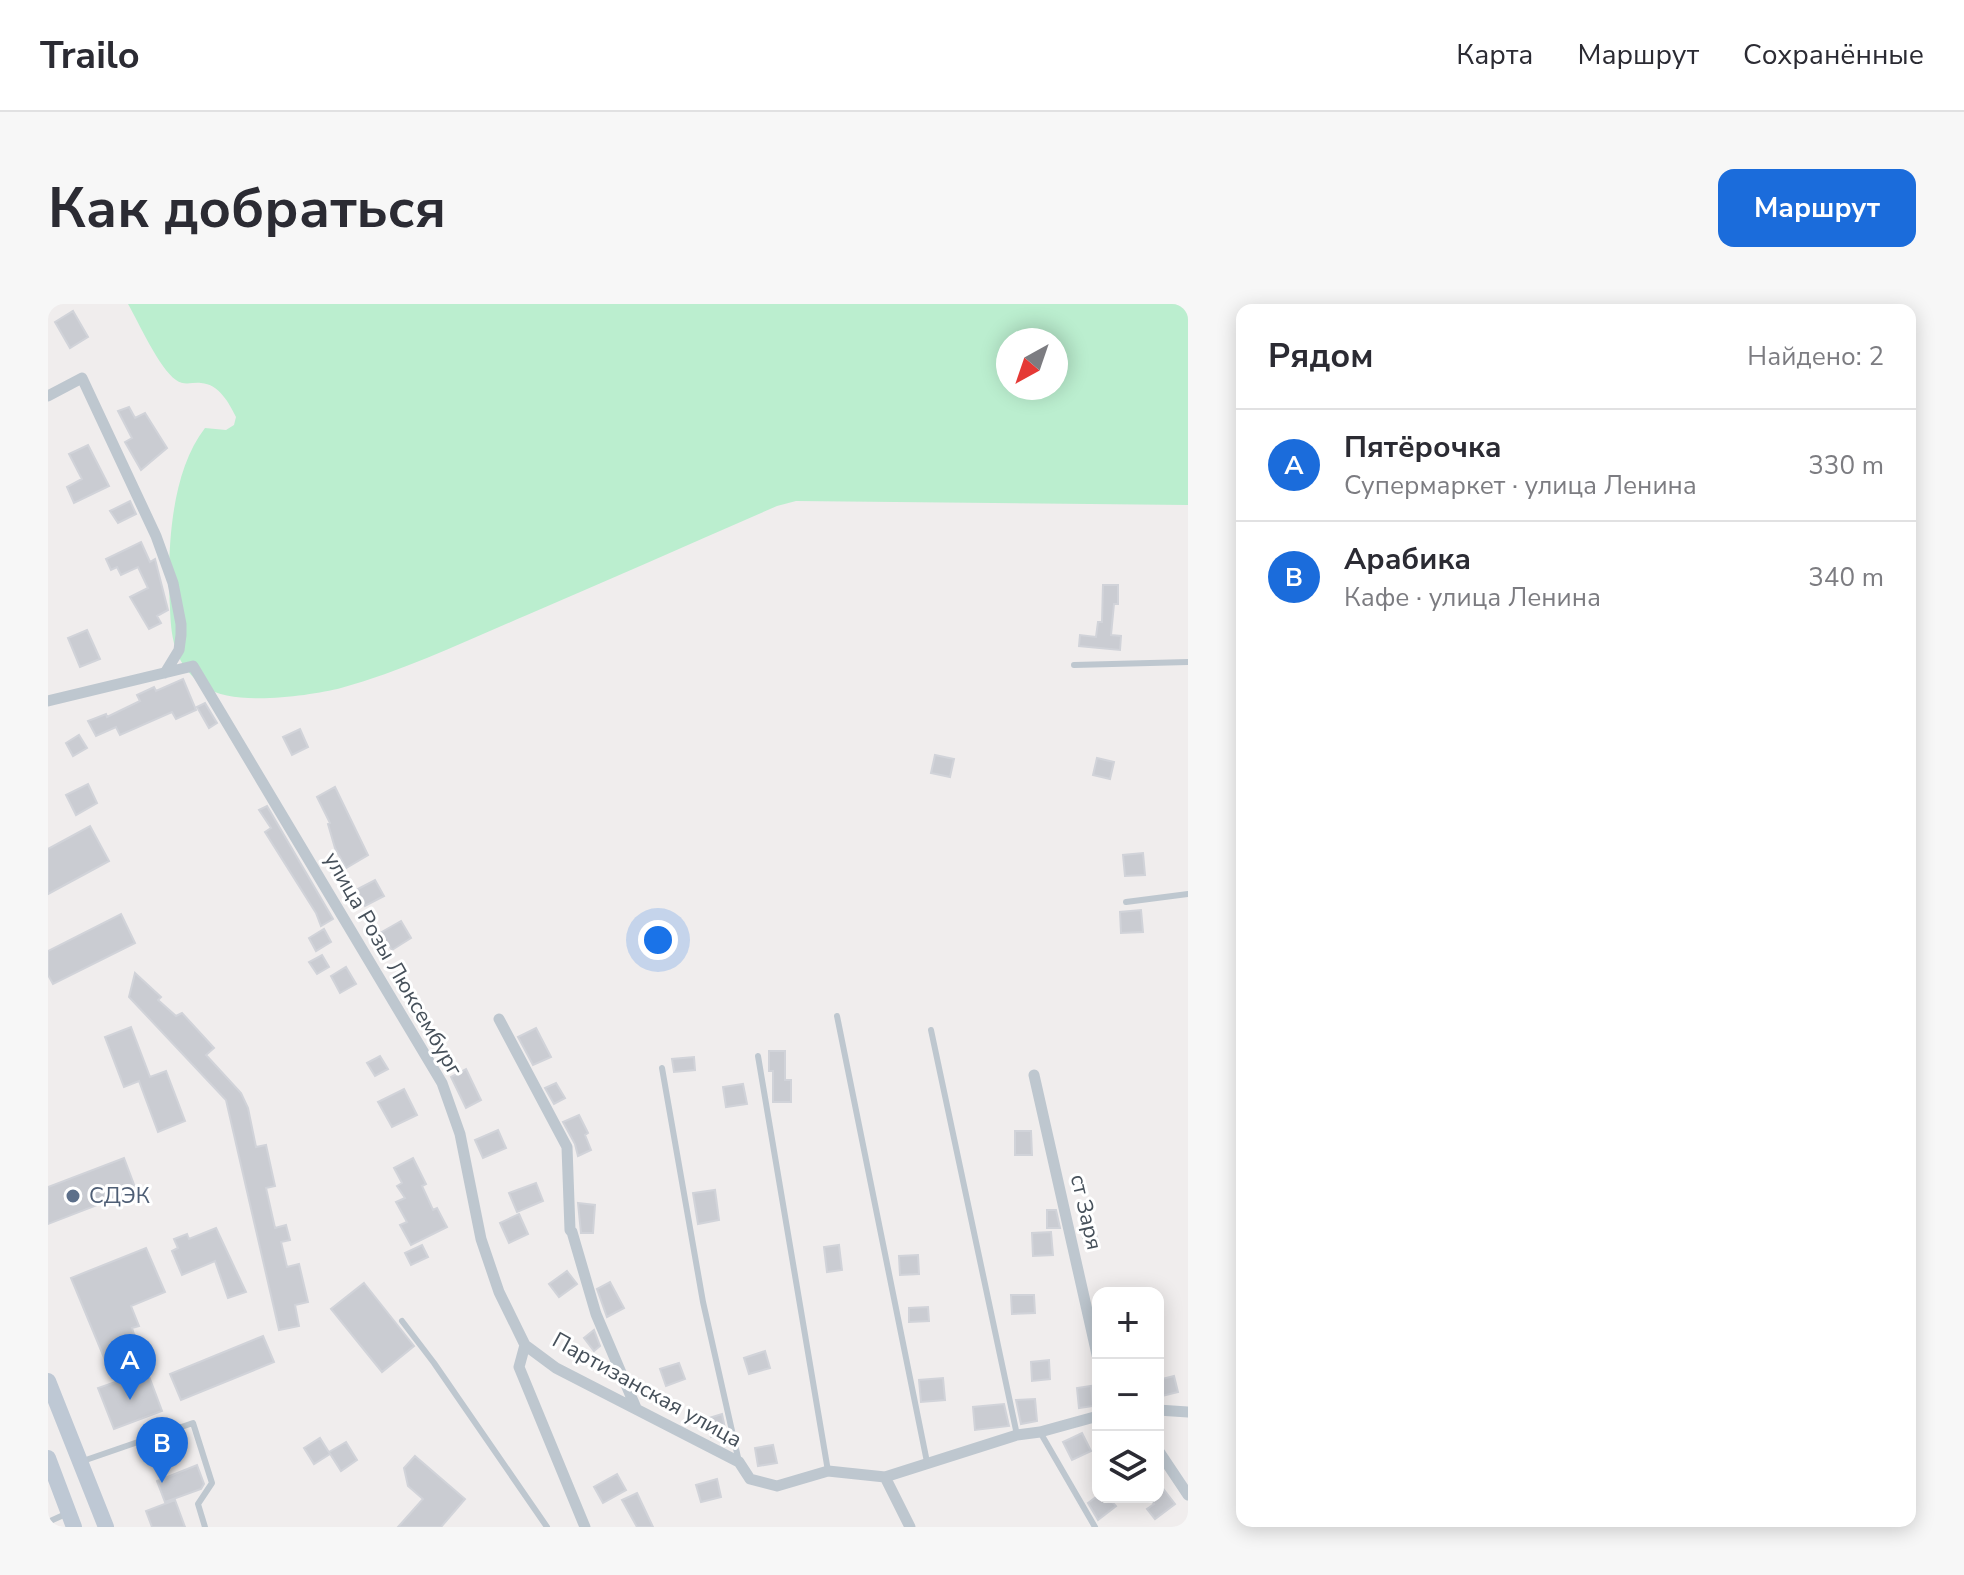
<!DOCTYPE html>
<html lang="ru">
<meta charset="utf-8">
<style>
body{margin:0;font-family:"Nunito Sans",sans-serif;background:#f7f7f7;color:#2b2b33}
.controls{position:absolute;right:24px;bottom:24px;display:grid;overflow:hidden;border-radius:16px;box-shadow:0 4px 20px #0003}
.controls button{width:72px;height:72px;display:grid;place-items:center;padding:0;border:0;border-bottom:2px solid #e1e1e2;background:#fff;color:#2b2b33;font:40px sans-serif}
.compass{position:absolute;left:948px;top:24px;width:72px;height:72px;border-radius:50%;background:#fff;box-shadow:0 4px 20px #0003;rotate:220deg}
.you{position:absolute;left:610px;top:636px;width:28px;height:28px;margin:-20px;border:6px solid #fff;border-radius:50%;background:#1a73e8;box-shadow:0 0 0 12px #1a73e833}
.badge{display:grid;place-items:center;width:52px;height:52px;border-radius:50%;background:#1b6cdb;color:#fff;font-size:26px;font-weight:700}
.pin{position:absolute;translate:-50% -66px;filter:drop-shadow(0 2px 4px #0008)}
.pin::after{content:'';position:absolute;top:42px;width:28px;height:24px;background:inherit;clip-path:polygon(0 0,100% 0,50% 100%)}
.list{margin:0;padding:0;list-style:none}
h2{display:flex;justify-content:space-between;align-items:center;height:104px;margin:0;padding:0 32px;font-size:34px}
h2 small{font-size:26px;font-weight:400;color:#7c7c81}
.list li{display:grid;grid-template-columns:52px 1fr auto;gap:24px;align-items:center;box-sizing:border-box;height:112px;padding:0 32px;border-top:2px solid #e1e1e2}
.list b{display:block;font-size:30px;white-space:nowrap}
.list p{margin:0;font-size:26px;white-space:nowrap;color:#7c7c81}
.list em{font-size:26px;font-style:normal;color:#7c7c81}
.icon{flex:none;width:44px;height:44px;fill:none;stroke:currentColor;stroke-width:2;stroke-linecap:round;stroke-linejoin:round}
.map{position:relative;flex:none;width:1140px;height:1223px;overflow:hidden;border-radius:16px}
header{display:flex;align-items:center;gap:48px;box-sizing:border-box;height:112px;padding:0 40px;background:#fff;border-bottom:2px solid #e1e1e2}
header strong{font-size:38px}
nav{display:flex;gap:44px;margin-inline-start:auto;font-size:28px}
.intro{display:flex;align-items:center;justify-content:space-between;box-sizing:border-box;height:192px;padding:0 48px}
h1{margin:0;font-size:56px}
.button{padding:20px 36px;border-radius:16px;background:#1b6cdb;color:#fff;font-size:28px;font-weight:700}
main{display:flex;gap:48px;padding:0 48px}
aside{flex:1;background:#fff;border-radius:16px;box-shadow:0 4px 20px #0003}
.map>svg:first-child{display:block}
.green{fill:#bbeecf;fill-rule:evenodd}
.building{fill:#caccd2;stroke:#d1d3d9;stroke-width:2}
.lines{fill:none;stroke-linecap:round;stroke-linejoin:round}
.service{stroke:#bec7cf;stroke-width:6}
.minor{stroke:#bec7cf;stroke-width:11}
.secondary{stroke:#bec8d4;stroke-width:16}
.service-dot{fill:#5c6f8a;stroke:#fff;stroke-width:3}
.labels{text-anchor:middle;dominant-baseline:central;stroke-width:6;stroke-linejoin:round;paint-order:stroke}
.street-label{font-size:22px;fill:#46505a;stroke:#fff}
.service-label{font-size:22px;fill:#4e5e75;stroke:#fff;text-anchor:start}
</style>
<header>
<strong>Trailo</strong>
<nav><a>Карта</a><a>Маршрут</a><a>Сохранённые</a></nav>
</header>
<div class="intro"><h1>Как добраться</h1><a class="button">Маршрут</a></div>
<main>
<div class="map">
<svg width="1140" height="1223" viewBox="0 0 1140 1223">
<rect width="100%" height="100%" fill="#f0eded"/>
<path class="green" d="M 80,0 L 1140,0 L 1140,201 L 748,197 L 729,202 C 646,238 563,275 479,311 C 418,337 358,366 293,384 C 261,392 185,403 157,383 C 128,362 123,338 122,304 C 119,249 122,169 157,124 L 178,126 L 186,121 L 188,113 C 181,99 171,80 153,79 C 144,78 136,82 128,76 C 111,64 91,19 80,0 ZM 960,36 L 1008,36 L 1008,84 L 960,84 Z"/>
<path class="building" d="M 25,7 L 40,33 L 22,44 L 7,18 Z
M 81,103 L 87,114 L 97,109 L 119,144 L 93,166 L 77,138 L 84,134 L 70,107 Z
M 40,141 L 61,182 L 26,199 L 19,183 L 34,175 L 21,150 Z
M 82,197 L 88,210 L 70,219 L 62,207 Z
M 93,238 L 102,258 L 107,255 L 120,306 L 109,312 L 113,319 L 101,325 L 82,293 L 100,284 L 90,263 L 73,271 L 69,263 L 63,266 L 58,255 Z
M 1055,281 L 1070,281 L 1070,300 L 1066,300 L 1063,331 L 1073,332 L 1072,346 L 1031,342 L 1032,331 L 1048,333 L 1050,318 L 1054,318 Z
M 39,326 L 52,355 L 32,363 L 20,334 Z
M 135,375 L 148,406 L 128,415 L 124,408 L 72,431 L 68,423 L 48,432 L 40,417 L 58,410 L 59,413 L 92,397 L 89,391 L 106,383 L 108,387 Z
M 157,399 L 169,419 L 161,424 L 149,403 Z
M 252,425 L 260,443 L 244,451 L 235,433 Z
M 31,431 L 39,444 L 25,452 L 18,439 Z
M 887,451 L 906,455 L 902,473 L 883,469 Z
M 1049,454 L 1066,458 L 1062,475 L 1045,471 Z
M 40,480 L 49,499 L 28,511 L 18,491 Z
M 287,483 L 320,551 L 298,564 L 287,544 L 280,520 L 282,519 L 269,493 Z
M 219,502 L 285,615 L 273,622 L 268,609 L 217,528 L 223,524 L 211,506 Z
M 42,522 L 61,557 L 0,590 L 0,545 Z
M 1095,549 L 1097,571 L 1077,572 L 1075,551 Z
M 327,576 L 336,592 L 317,602 L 308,586 Z
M 1093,606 L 1095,628 L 1073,629 L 1072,608 Z
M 73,610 L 87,639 L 5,680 L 0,671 L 0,647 Z
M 353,617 L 363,634 L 344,646 L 332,629 Z
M 276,625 L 283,638 L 268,647 L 261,634 Z
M 274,651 L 281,663 L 269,670 L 261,658 Z
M 298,663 L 308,680 L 292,689 L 283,672 Z
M 87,669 L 113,693 L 110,696 L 128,712 L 134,709 L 166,744 L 158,751 L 193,789 L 200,804 L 208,843 L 218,841 L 227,882 L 218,884 L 227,924 L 238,921 L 242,936 L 233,938 L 239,963 L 251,960 L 260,998 L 247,1001 L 251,1022 L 231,1026 L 178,796 L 81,693 Z
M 83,723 L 102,773 L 118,767 L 137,817 L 110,828 L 91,777 L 76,783 L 57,733 Z
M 488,724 L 503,753 L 485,761 L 470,733 Z
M 721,747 L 737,747 L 737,776 L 743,776 L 743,798 L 725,798 L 725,767 L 721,767 Z
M 332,752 L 340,765 L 327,772 L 319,759 Z
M 646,753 L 647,766 L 626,768 L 624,755 Z
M 418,765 L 433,796 L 418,804 L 403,773 Z
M 508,779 L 517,794 L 506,800 L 497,784 Z
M 695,780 L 699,800 L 678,803 L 675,783 Z
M 356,785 L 369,811 L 344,823 L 330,798 Z
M 531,811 L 540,829 L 537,831 L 543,846 L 530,852 L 527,840 L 515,818 Z
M 450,826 L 458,844 L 435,854 L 427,836 Z
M 967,827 L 983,827 L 984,851 L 967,851 Z
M 76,854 L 88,886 L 0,920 L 0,883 Z
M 365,854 L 378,880 L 374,882 L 385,906 L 389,904 L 399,923 L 363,941 L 352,921 L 359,918 L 348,898 L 357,894 L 349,882 L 354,879 L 346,864 Z
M 488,879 L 495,897 L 469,908 L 461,889 Z
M 667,886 L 671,916 L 650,920 L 645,889 Z
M 530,899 L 547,901 L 545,929 L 533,929 Z
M 999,906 L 1008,906 L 1012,924 L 999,924 Z
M 471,910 L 480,930 L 461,939 L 452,919 Z
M 168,924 L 198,988 L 180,994 L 167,957 L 134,971 L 124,947 L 130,944 L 126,935 L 139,930 L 141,935 Z
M 1045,924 L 1051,938 L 1038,943 L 1033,928 Z
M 1003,928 L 1005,951 L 985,952 L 984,929 Z
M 374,941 L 380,953 L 363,961 L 357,949 Z
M 791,941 L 794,966 L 779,968 L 776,943 Z
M 98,944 L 117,988 L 83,1002 L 91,1022 L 84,1024 L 90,1043 L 57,1056 L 23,974 Z
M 870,951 L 871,970 L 852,971 L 851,952 Z
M 519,967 L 529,980 L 511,993 L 501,980 Z
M 562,978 L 576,1004 L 559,1013 L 549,985 Z
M 316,979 L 366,1042 L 334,1068 L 283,1005 Z
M 963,991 L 986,991 L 987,1009 L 964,1010 Z
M 880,1003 L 881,1017 L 861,1018 L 861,1004 Z
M 546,1026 L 552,1042 L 546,1047 L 536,1034 Z
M 215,1032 L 226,1058 L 133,1096 L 122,1070 Z
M 717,1047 L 722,1064 L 701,1070 L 696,1054 Z
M 1001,1056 L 1002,1075 L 984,1077 L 983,1058 Z
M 631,1059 L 637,1075 L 618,1082 L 612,1065 Z
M 99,1067 L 114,1107 L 66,1125 L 50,1084 Z
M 1126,1072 L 1130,1088 L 1110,1093 L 1110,1076 Z
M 895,1074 L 897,1096 L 873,1098 L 871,1076 Z
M 1043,1082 L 1045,1102 L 1031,1104 L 1029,1084 Z
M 987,1095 L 989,1117 L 973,1120 L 968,1096 Z
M 956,1100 L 961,1122 L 927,1126 L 925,1103 Z
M 674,1110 L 678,1129 L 663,1133 L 658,1115 Z
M 1034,1129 L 1043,1147 L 1024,1156 L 1015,1138 Z
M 272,1134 L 282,1150 L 266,1160 L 256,1144 Z
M 298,1138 L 309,1156 L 293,1167 L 281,1148 Z
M 725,1141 L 729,1159 L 710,1162 L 707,1144 Z
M 367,1152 L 417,1195 L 393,1223 L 350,1223 L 375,1195 L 360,1182 L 356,1164 Z
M 149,1161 L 156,1180 L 153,1185 L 117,1198 L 109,1177 Z
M 569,1170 L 578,1186 L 555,1199 L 546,1183 Z
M 669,1175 L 673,1193 L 653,1198 L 648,1181 Z
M 1110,1178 L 1127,1200 L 1107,1215 L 1099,1205 L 1106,1200 L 1100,1193 L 1110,1193 Z
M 589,1189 L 605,1223 L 589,1223 L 574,1196 Z
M 1048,1193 L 1060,1193 L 1068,1202 L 1050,1216 L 1040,1199 Z
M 127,1196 L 137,1223 L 104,1223 L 98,1207 Z"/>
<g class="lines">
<path class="service" d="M 1026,361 L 1140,358
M 1078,598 L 1140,590
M 789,712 L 879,1158
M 883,726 L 969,1131
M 710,752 L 780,1167
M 614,764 L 655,998 L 691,1158
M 354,1017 L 386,1059 L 499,1223
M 992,1128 L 1047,1223
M 32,1158 L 145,1119 L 164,1179 L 150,1200 L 157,1223
M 0,1218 L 20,1209"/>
<path class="minor" d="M 0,92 L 34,74 L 108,232 L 125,279 L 133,320 L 133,331 L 131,346 L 117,369
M 0,397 L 145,362 L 394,779 L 412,830 L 433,935 L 451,988 L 477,1041 L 471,1063 L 537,1223
M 451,715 L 519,843 L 522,926 L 524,928 L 548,1010 L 588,1104
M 986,771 L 1050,1055
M 477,1041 L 508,1064 L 691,1158 L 702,1175 L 729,1182 L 780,1167 L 837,1173 L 969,1131 L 992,1128 L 1050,1112
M 1110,1106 L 1140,1108
M 1110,1146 L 1140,1191
M 837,1173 L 862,1223"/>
<path class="secondary" d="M 0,1077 L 58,1223
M 0,1154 L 26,1223"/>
</g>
<circle class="service-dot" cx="25" cy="892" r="8"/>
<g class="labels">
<g class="street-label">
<text transform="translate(345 660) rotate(60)">улица Розы Люксембург</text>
<text transform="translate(1038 908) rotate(77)">ст Заря</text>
<text transform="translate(599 1086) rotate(29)">Партизанская улица</text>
</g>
<g class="service-label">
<text x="41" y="892">СДЭК</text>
</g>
</g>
</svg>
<div class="controls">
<button>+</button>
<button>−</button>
<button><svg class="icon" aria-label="layers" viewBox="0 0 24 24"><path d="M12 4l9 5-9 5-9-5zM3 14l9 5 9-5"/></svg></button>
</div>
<svg class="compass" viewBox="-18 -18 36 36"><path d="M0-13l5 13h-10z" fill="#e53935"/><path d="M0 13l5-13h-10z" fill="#7c7c81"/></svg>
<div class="you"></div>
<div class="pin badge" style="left:82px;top:1096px">A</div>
<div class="pin badge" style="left:114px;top:1179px">B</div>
</div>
<aside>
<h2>Рядом<small>Найдено: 2</small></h2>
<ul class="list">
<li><span class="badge">A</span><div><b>Пятёрочка</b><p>Супермаркет · улица Ленина</p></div><em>330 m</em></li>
<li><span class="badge">B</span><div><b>Арабика</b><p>Кафе · улица Ленина</p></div><em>340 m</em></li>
</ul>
</aside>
</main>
